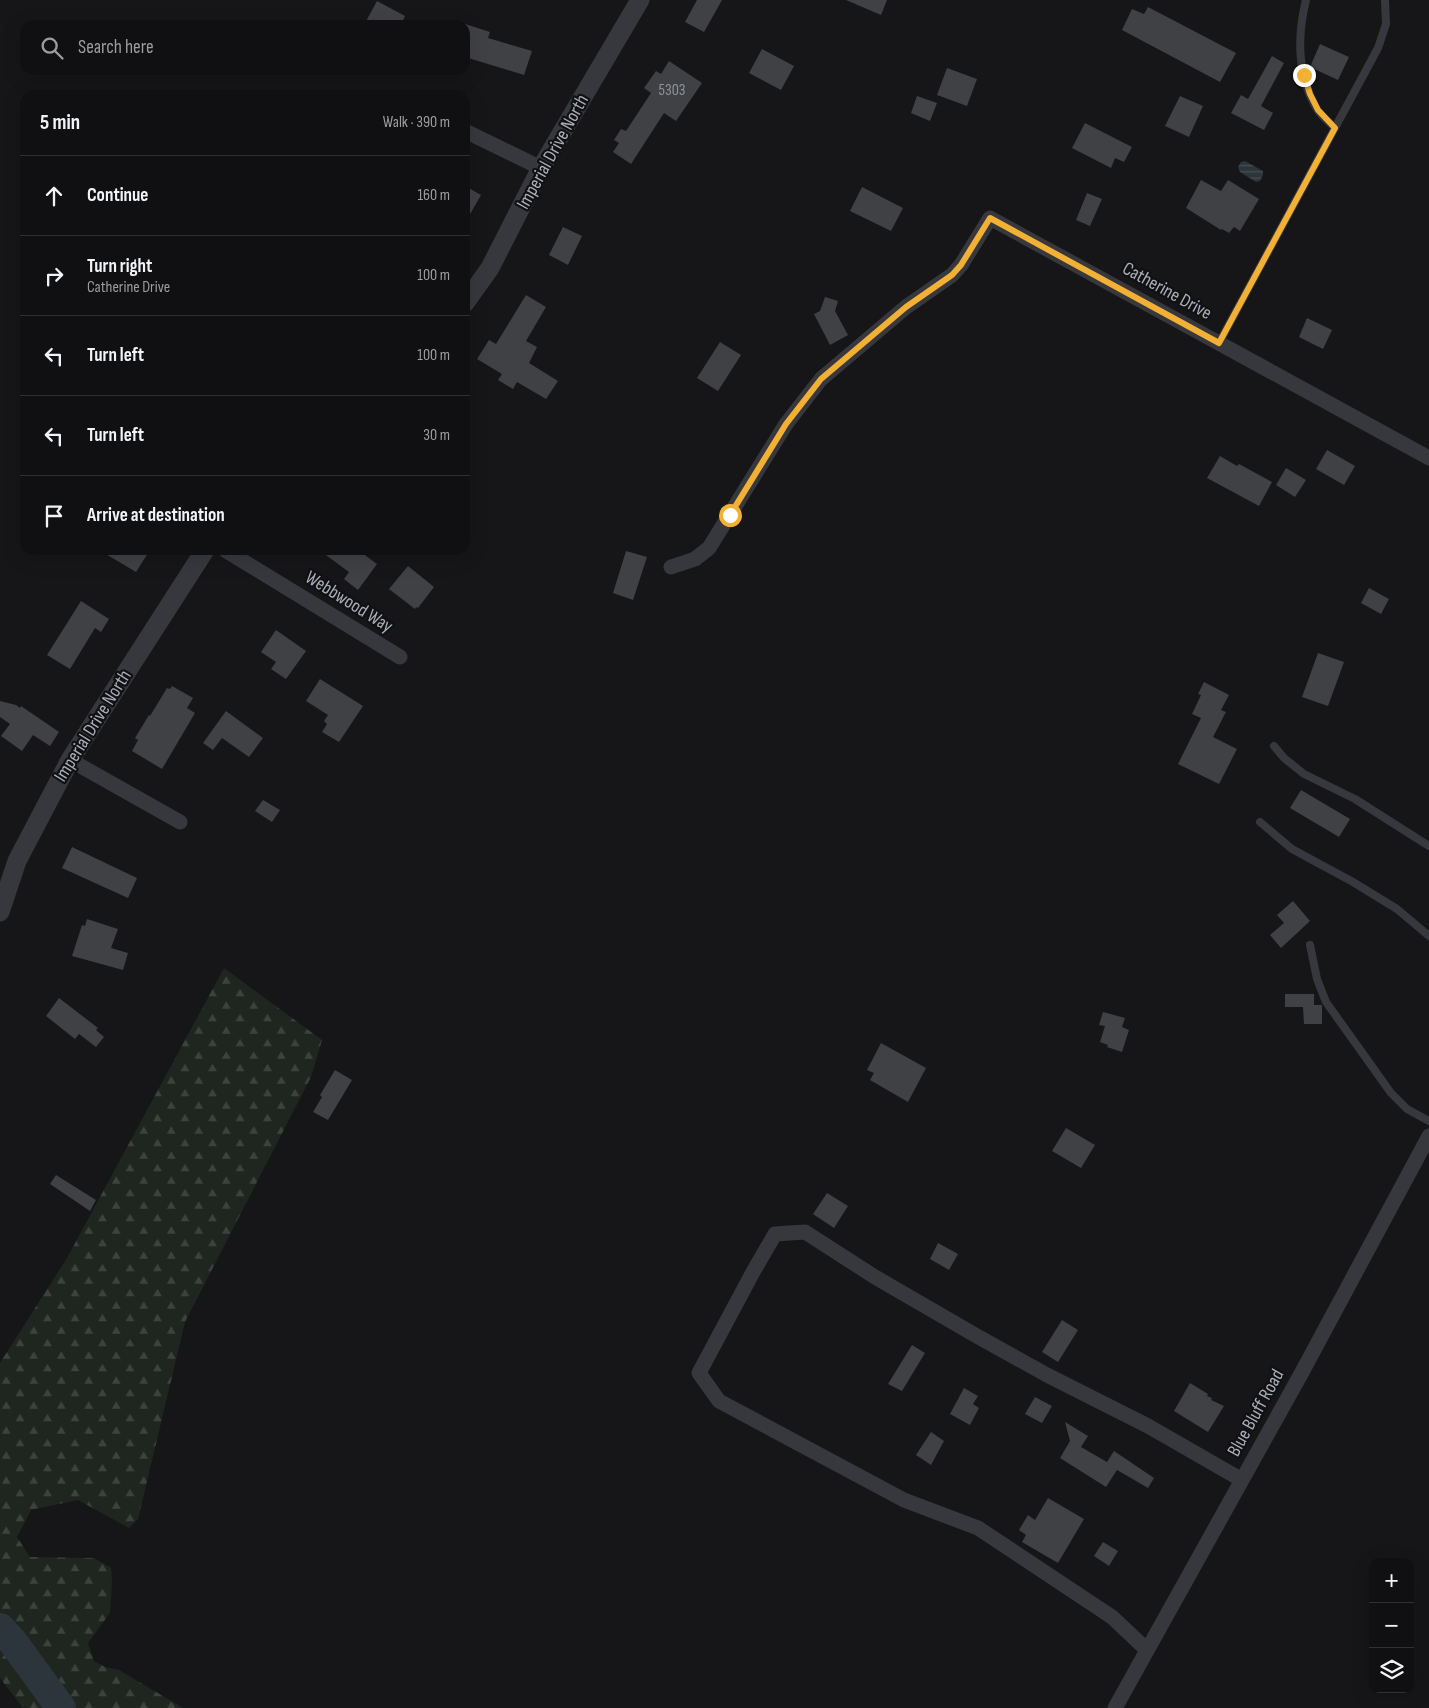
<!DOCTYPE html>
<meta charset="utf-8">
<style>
body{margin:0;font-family:"Sofia Sans Condensed",sans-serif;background:#19191b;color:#f1f3f6}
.controls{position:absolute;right:15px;bottom:15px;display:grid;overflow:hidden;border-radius:10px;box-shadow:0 5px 20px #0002}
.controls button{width:45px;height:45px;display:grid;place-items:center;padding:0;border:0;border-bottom:1px solid #303032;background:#101012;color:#f1f3f6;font:25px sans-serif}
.stop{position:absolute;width:15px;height:15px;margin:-11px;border:4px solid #f2b134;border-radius:50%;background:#fff}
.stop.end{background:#f2b134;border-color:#fff;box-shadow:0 1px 5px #0008}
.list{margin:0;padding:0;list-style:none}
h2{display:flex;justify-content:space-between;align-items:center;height:65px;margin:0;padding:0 20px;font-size:21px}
h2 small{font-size:16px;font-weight:400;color:#9c9d9f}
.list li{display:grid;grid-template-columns:32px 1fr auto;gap:15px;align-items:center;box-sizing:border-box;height:80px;padding:0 20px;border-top:1px solid #303032}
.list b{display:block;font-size:19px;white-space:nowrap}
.list p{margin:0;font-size:16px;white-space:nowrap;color:#9c9d9f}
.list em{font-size:16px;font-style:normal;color:#9c9d9f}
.icon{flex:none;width:28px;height:28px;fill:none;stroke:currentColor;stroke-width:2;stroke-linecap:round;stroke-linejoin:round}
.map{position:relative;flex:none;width:1429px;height:1708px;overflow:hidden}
.search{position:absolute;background:#101012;box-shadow:0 5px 20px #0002;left:20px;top:20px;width:450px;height:55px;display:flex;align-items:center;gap:12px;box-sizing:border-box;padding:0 18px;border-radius:15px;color:#9c9d9f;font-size:19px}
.panel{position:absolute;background:#101012;box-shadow:0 5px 20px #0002;left:20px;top:90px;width:450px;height:465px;border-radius:15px}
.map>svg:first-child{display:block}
.forest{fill:url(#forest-firs)}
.water{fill:url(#water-rules)}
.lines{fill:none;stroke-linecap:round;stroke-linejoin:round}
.river{stroke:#2c353c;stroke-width:30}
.building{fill:#404145}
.service{stroke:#37383d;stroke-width:8}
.minor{stroke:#37383d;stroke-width:15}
.tertiary{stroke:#37383d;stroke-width:19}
.route{stroke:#f2b134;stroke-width:6}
.labels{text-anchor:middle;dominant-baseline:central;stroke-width:4.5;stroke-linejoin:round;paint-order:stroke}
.number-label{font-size:16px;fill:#8e929b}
.street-label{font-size:19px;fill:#a8adb8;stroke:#111113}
</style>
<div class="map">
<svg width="1429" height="1708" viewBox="0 0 1429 1708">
<defs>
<pattern id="forest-firs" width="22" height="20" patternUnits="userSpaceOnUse" patternTransform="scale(1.25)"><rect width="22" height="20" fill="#1e261f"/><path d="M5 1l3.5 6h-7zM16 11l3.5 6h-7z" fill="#3c433d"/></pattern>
<pattern id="water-rules" width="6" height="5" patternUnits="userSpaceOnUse" patternTransform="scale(1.25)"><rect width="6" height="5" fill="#2c353c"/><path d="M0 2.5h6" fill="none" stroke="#485056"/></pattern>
</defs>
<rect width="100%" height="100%" fill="#161618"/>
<path class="forest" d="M 224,968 L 322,1040 L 311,1077 L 185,1322 L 138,1519 L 129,1528 L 78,1500 L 31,1510 L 17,1537 L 30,1557 L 94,1558 L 111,1568 L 112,1581 L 110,1613 L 88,1643 L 94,1661 L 105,1667 L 119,1670 L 183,1708 L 23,1708 L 0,1678 L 0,1363 L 67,1258 Z"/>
<path class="water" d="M 1245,161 L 1263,171 L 1263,175 L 1260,181 L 1256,182 L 1240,172 L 1238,167 L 1241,162 Z"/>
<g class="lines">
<path class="river" d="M 0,1628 L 13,1642 L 61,1708"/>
</g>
<path class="building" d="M 697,0 L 722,0 L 704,32 L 685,22 Z
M 846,0 L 887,0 L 881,15 Z
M 377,1 L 405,16 L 401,25 L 364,25 Z
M 1148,7 L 1236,53 L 1220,82 L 1122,30 L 1132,9 L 1144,14 Z
M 465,24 L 490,32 L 488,38 L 532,51 L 524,75 L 465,57 Z
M 1320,44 L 1349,57 L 1338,80 L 1310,67 Z
M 762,49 L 794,66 L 781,90 L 749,73 Z
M 1272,56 L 1284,63 L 1261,106 L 1273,113 L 1264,130 L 1231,113 L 1241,95 L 1248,99 Z
M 669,61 L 702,83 L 676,121 L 664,113 L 631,164 L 613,152 L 619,143 L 614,140 L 621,129 L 626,131 L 651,93 L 644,88 L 656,71 L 661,74 Z
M 947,68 L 977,79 L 967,106 L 937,95 Z
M 917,96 L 937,103 L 930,121 L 911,113 Z
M 1180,96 L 1203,106 L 1189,137 L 1165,126 Z
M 1085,123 L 1132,147 L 1124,162 L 1115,158 L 1111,168 L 1072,148 Z
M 1201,180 L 1221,191 L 1228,180 L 1259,199 L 1240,231 L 1234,227 L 1229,233 L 1222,229 L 1221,230 L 1186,208 Z
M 465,186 L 481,195 L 465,223 Z
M 862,187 L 903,208 L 891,231 L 850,211 Z
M 1087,193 L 1102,199 L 1090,226 L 1076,220 Z
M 563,227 L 582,236 L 568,265 L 549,255 Z
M 526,295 L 546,307 L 526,341 L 537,347 L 529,363 L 558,381 L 546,399 L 517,382 L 513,389 L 498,380 L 502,374 L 477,359 L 489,340 L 496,344 Z
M 825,297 L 838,301 L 835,311 L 848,335 L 830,345 L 814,314 L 820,311 Z
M 1307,318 L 1332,330 L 1323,349 L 1299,337 Z
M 720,342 L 741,355 L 718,391 L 697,378 Z
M 1327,450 L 1355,466 L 1344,485 L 1316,469 Z
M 1220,456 L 1237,466 L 1239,464 L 1272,482 L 1259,506 L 1207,478 Z
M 1286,468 L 1306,480 L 1295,497 L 1276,485 Z
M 99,550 L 150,550 L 136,572 Z
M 319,550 L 358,550 L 377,564 L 358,590 L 344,579 L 349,572 Z
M 626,551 L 647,557 L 633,600 L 613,593 Z
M 408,566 L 434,587 L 418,608 L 416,607 L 415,609 L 389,589 Z
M 1369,588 L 1389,599 L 1381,614 L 1361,603 Z
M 81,601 L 109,619 L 101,632 L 95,628 L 70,669 L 47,655 Z
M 276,630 L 306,651 L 286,679 L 271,669 L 276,662 L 261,652 Z
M 1318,653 L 1344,662 L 1328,706 L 1302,697 Z
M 320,679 L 363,706 L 339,742 L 322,732 L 327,724 L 324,721 L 328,715 L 306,701 Z
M 1204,682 L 1229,695 L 1221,710 L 1226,712 L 1213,737 L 1237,749 L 1219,784 L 1178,764 L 1201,718 L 1192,714 L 1201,695 L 1198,694 Z
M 172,686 L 193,698 L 187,708 L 195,713 L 162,769 L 132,751 L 138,740 L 135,738 L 149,715 L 150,716 L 167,688 L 170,689 Z
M 0,701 L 16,705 L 20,708 L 21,706 L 59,732 L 50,746 L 33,735 L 22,751 L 1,736 L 10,724 L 0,717 Z
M 226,711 L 263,738 L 249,757 L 222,738 L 213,750 L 203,743 Z
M 1301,790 L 1350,819 L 1339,837 L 1290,808 Z
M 263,800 L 280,810 L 272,822 L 255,811 Z
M 72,847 L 137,878 L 128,898 L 62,868 Z
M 1293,901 L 1310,921 L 1281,948 L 1270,935 L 1284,923 L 1277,915 Z
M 87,919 L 118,929 L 111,948 L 128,953 L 123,970 L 72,956 L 82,925 L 85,926 Z
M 1285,994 L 1314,994 L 1314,1005 L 1322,1005 L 1322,1024 L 1304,1024 L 1303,1007 L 1285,1007 Z
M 59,998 L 98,1028 L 96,1030 L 104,1037 L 96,1047 L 79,1034 L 75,1039 L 46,1016 Z
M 1103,1012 L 1125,1018 L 1122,1027 L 1129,1030 L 1122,1052 L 1107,1047 L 1108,1045 L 1100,1042 L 1105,1026 L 1099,1025 Z
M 881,1043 L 926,1068 L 908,1102 L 870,1080 L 874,1073 L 867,1070 Z
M 335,1070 L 352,1080 L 328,1120 L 313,1112 L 322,1097 L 320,1095 Z
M 1066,1128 L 1095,1145 L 1081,1168 L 1052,1151 Z
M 56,1175 L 96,1200 L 90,1211 L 50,1184 Z
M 827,1193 L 848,1206 L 834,1228 L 813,1214 Z
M 938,1243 L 958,1254 L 949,1270 L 930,1259 Z
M 1062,1320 L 1078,1330 L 1058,1362 L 1042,1352 Z
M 912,1345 L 925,1353 L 902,1391 L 888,1384 Z
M 1190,1383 L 1208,1394 L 1207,1396 L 1212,1398 L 1211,1400 L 1224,1406 L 1208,1432 L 1174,1411 Z
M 964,1388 L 978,1396 L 973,1404 L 979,1408 L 970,1425 L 950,1414 Z
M 1035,1397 L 1052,1406 L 1042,1423 L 1025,1414 Z
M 1065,1422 L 1088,1436 L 1081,1447 L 1107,1462 L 1114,1451 L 1154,1478 L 1148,1488 L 1117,1470 L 1106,1487 L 1060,1458 L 1070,1441 Z
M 931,1432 L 944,1441 L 931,1465 L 916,1455 Z
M 1048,1498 L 1084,1519 L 1058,1563 L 1022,1542 L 1026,1535 L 1019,1530 L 1028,1515 L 1035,1520 Z
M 1103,1542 L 1118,1551 L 1109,1566 L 1094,1556 Z"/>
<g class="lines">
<path class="service" d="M 1306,0 C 1297,36 1297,76 1317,109 C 1321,116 1329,122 1335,128
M 1219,343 L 1378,48 L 1386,24 L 1385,0
M 1274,746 L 1284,758 L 1304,774 L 1355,799 L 1429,846
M 1260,822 L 1292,849 L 1353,882 L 1397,909 L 1429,936
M 1310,945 L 1317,979 L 1326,1002 L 1391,1093 L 1407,1109 L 1429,1121"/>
<path class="minor" d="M 465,131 L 541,168
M 225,550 L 400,657
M 671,567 L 695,559 L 709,548 L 786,424 L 821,379 L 906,307 L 952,275 L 961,265 L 990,218 L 1429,458
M 70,760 L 180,822
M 1147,1650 L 1112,1617 L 978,1528 L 904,1500 L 719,1401 L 699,1373 L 753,1272 L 775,1234 L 805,1232 L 875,1277 L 975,1335 L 1047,1375 L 1148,1426 L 1242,1480
M 1115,1708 L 1301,1374 L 1429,1136"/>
<path class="tertiary" d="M 465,303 L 490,268 L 541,168 L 640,0
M 0,912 L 17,861 L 70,760 L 205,550"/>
</g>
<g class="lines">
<path class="route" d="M 730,515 L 786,424 L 821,379 L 906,307 L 952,275 L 961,265 L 990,218 L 1219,343 L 1335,128 L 1318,110 L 1310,94 L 1304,75"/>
</g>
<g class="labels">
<g class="number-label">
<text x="672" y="90">5303</text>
</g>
<g class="street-label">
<text transform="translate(553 152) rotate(-61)">Imperial Drive North</text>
<text transform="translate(1167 291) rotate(29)">Catherine Drive</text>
<text transform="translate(349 602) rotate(32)">Webbwood Way</text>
<text transform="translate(93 726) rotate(-58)">Imperial Drive North</text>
<text transform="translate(1256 1413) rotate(-61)">Blue Bluff Road</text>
</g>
</g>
</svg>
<div class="controls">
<button>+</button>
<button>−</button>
<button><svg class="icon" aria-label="layers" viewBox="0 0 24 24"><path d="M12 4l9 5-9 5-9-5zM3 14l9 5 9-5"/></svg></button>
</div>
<div class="stop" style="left:730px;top:515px"></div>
<div class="stop end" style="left:1304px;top:75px"></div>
<div class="search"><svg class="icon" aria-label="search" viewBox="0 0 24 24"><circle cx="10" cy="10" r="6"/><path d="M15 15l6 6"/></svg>Search here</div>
<section class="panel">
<h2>5 min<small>Walk · 390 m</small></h2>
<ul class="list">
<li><svg class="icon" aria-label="ahead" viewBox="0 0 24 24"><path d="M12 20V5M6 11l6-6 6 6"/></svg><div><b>Continue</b></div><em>160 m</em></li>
<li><svg class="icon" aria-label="right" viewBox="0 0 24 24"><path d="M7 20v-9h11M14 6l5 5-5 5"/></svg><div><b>Turn right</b><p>Catherine Drive</p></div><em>100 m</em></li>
<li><svg class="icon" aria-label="left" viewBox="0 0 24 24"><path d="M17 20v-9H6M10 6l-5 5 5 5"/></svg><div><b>Turn left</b></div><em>100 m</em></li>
<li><svg class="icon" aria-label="left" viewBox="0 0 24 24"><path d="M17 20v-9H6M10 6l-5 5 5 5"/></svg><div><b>Turn left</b></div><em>30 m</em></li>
<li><svg class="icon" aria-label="arrive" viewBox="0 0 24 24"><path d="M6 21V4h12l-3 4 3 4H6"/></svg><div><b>Arrive at destination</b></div></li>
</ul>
</section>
</div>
